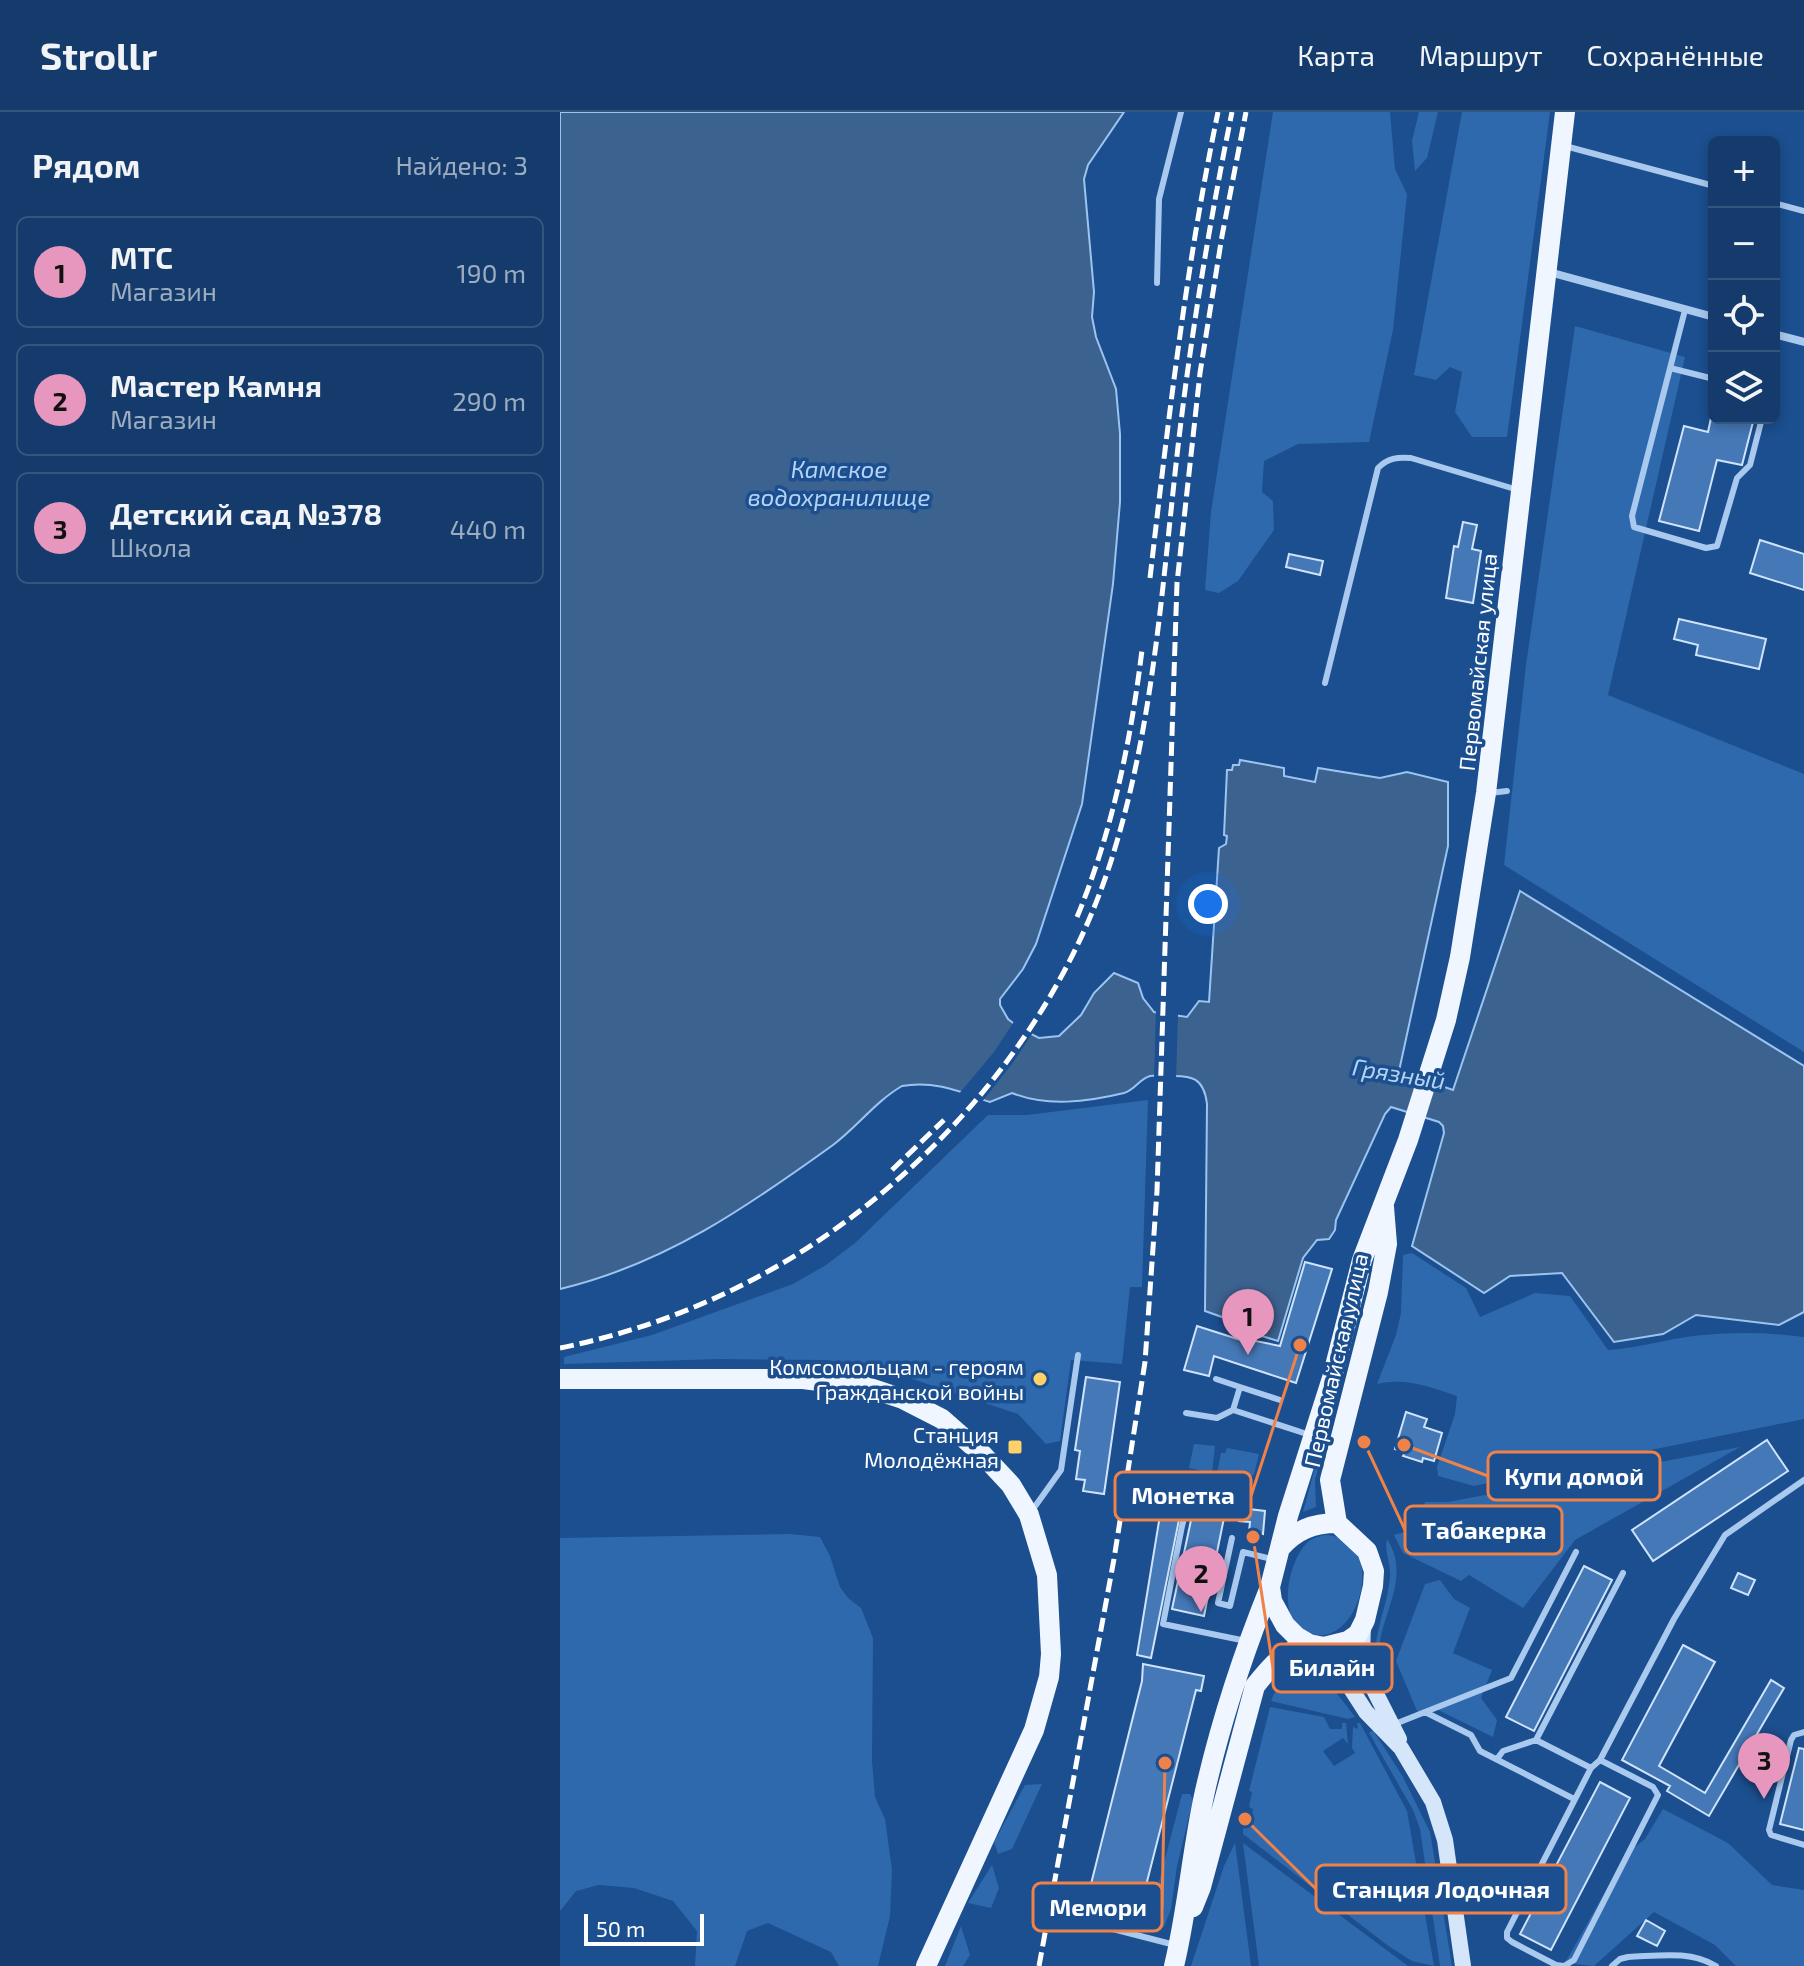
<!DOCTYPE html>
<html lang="ru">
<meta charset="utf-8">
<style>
body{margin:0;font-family:"Exo 2",sans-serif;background:#1d4271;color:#f1f3f6}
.controls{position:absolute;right:24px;top:24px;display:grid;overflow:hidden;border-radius:12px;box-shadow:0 4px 12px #0003}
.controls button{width:72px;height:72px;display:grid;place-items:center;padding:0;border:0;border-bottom:2px solid #33557e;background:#143b6b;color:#f1f3f6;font:40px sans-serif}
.scale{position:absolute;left:24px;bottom:20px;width:120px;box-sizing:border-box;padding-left:8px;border:4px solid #fff;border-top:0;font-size:22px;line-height:28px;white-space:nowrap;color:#fff;-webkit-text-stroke:6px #1b4f8f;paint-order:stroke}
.you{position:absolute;left:648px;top:792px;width:28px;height:28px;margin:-20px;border:6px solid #fff;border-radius:50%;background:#1a73e8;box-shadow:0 0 0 12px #1a73e833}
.badge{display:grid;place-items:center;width:52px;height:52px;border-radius:50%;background:#e797bd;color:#111;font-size:26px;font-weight:700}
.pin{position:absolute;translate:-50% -66px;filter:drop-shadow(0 2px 4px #0008)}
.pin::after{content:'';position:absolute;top:42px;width:28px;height:24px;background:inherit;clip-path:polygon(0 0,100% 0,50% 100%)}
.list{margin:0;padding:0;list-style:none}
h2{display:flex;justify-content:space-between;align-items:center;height:104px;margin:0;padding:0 32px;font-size:34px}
h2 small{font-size:26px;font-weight:400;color:#9dadc1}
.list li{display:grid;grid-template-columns:52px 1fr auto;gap:24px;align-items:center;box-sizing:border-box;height:112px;margin:0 16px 16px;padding:0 16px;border:2px solid #33557e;border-radius:12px}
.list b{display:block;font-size:30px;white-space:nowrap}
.list p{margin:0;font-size:26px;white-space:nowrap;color:#9dadc1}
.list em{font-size:26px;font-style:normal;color:#9dadc1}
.icon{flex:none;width:44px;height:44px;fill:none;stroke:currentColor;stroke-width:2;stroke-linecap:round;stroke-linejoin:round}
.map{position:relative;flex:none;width:1244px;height:1854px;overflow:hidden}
header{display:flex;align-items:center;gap:48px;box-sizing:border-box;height:112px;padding:0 40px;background:#143b6b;border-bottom:2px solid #33557e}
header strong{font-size:38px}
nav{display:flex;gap:44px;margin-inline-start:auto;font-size:28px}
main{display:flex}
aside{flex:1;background:#143b6b}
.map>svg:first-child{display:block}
.green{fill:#2e69ad}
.water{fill:#3c6290;stroke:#9cc4f0;stroke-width:2}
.pier{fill:#1b4f8f}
.building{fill:#4478b7;stroke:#cfe3fa;stroke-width:2}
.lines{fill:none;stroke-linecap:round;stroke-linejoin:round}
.lane{stroke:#a9c9ee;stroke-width:6}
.street{stroke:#a9c9ee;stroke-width:8}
.secondary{stroke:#d6e6fa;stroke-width:16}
.primary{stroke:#f0f6ff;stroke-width:20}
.rail{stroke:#fff;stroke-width:5;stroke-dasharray:14 6;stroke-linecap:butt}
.poi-dot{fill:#ffd166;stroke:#1b4f8f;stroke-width:3}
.labels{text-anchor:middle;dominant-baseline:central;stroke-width:7;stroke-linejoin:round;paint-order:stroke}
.street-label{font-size:22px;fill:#fff;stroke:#1b4f8f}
.poi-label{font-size:22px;fill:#fff;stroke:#1b4f8f;text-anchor:end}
.water-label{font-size:24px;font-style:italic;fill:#b5d3f5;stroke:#1b4f8f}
.leader{fill:none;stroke:#ee8249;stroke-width:3}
.callout-dot{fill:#ee8249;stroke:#1b4f8f;stroke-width:3}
.callout{fill:#1b4f8f;stroke:#ee8249;stroke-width:3}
.callout-label{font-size:24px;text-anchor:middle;font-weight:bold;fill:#fff}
</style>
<header>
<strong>Strollr</strong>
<nav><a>Карта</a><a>Маршрут</a><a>Сохранённые</a></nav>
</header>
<main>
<aside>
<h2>Рядом<small>Найдено: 3</small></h2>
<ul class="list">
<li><span class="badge">1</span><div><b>МТС</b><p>Магазин</p></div><em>190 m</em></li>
<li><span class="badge">2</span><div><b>Мастер Камня</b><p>Магазин</p></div><em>290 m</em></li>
<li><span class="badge">3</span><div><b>Детский сад №378</b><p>Школа</p></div><em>440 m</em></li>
</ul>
</aside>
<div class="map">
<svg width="1244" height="1854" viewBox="0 0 1244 1854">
<rect width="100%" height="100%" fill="#1b4f8f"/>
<path class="green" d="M 713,0 L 830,0 L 835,57 L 847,82 L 833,218 L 809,330 L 738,332 L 704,349 L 702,380 L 713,389 L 714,418 L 678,469 L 659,481 L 645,478 L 651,400 Z
M 859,0 L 878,0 L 867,46 L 855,59 L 852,29 Z
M 902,0 L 990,0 L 947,325 L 912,325 L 895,300 L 902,260 L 890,255 L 876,268 L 854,263 Z
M 1015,214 L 1125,245 L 1048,583 L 1244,662 L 1244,940 L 944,753 L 966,553 Z
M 588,988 L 582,1175 L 570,1175 L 562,1252 L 511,1248 L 500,1329 L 486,1332 L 458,1302 L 319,1256 L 289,1251 L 264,1248 L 158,1247 L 4,1252 L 4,1245 L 92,1223 L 233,1172 L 266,1153 L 295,1131 L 428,1003 L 467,1003 Z
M 852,1141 L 906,1176 L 920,1205 L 975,1181 L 1010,1184 L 1048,1238 C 1079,1236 1103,1228 1133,1224 C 1170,1220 1207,1220 1244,1225 L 1244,1307 L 914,1374 L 878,1364 L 877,1355 L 895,1302 L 897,1284 C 871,1275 844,1265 817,1272 L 836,1223 L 841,1201 L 843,1143 Z
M 775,1282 L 778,1283 L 755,1368 L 756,1395 L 743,1400 Z
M 634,1332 L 655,1334 L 652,1361 L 629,1356 Z
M 1180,1335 L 1015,1428 L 963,1496 L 909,1463 L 901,1469 L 843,1441 L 834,1423 L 855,1417 L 865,1390 L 888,1390 Z
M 667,1336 L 699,1342 L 694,1363 L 676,1367 L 657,1362 L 661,1341 L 665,1341 Z
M 230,1422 L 260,1425 L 270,1444 L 280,1475 L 288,1486 L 301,1496 L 313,1526 L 312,1649 L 315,1685 L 325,1707 L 332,1758 L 330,1804 L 318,1854 L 279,1854 L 271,1840 L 208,1811 L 187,1819 L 175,1854 L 135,1854 L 137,1819 L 113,1789 L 74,1776 L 39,1773 L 16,1779 L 0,1799 L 0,1426 Z
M 764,1423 C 837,1425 793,1557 739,1515 C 718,1498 730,1447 747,1431 C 752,1426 758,1425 764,1423 Z
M 827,1427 C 855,1469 812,1512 820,1552 C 822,1560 827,1568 830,1576 L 825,1577 C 803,1536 826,1507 830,1465 C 831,1452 824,1439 827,1427 Z
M 880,1468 L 894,1487 L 910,1496 L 893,1541 L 932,1558 L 921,1586 L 937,1608 L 933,1625 L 870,1594 L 860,1606 L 836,1549 L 865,1472 Z
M 733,1561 C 763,1558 779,1584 795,1605 L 788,1607 L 711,1589 L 718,1573 Z
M 710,1595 L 764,1605 L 770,1617 L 782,1617 L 782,1611 L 786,1611 L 788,1632 L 783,1626 L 763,1639 L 774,1654 L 795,1641 L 792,1636 L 793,1615 L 798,1617 L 797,1611 L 800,1611 L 847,1699 L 874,1854 L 852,1849 L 827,1833 L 683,1722 L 683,1716 L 690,1714 L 693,1697 L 689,1695 L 692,1680 L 689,1679 Z
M 813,1618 L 843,1665 L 870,1720 L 892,1854 L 880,1854 L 860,1717 L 853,1698 L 809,1621 Z
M 482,1672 L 452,1737 L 438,1742 L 434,1730 L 465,1673 Z
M 622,1682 L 630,1682 L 633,1688 L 617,1754 L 611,1797 L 604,1815 L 586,1819 Z
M 1103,1697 L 1168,1731 L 1212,1773 L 1244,1778 L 1244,1854 L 1176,1854 L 1155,1833 L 1094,1800 L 1034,1854 L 1005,1851 L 1067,1741 L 1085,1727 Z
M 675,1731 L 691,1854 L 631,1854 L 664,1754 Z
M 683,1731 L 848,1854 L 699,1854 Z
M 432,1753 L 439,1776 L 431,1796 L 408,1791 Z
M 401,1814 L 410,1843 L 403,1854 L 385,1854 Z"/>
<path class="water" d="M 0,0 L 564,0 L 528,53 L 524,67 L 534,180 L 532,205 L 536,225 L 556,277 L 560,322 L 560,390 L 553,472 L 522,692 L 476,832 L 463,857 L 440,887 L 440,893 L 448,907 L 461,917 L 479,926 L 499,924 L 521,903 L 534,881 L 554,861 L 578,871 L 583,886 L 594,900 L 627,905 L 639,889 L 649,890 L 659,736 L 666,732 L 667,724 L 664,723 L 667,658 L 672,658 L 673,653 L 679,653 L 680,648 L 724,656 L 724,664 L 755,670 L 758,656 L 820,666 L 847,660 L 888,670 L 888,734 L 839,959 L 893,978 L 960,779 L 1244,954 L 1244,1200 L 1219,1213 L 1136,1203 L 1103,1222 L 1054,1230 L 1002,1161 L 950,1164 L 924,1181 L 852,1134 L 884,1021 L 883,1014 L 879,1010 L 831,995 L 825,1002 L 776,1108 L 775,1118 L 769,1127 L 757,1128 L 743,1146 L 718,1229 L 689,1220 L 690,1215 L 645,1199 L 647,992 C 644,966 632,963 609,964 C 603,964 595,963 590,964 C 579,967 575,978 564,981 C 527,990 487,995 452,981 L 430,990 C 401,980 374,968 342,974 C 316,989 297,1015 273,1033 C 187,1095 105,1152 0,1177 Z"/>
<path class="pier" d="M 596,897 L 618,901 L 616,968 L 594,968 Z
M 455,908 L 474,919 L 452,952 L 421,991 L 398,983 L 434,940 Z"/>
<path class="building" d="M 1151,306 L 1194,306 L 1182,353 L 1157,348 L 1139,419 L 1099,409 L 1124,314 L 1148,320 Z
M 903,410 L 917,413 L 912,437 L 921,439 L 913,491 L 886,486 L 894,434 L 898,435 Z
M 1200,428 L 1244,442 L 1244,478 L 1190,461 Z
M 729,442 L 763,449 L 760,463 L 726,455 Z
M 1119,507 L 1206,527 L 1199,557 L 1136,543 L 1138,533 L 1114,527 Z
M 745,1150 L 772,1157 L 736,1271 L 654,1244 L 649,1264 L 624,1258 L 637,1214 L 684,1229 L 686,1227 L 720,1234 Z
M 526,1265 L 560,1270 L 544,1382 L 523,1379 L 525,1368 L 516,1367 L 520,1339 L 515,1338 Z
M 846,1300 L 867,1307 L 864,1315 L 882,1321 L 874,1349 L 863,1346 L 862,1350 L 843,1344 L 845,1340 L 835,1337 Z
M 1207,1328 L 1228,1359 L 1093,1449 L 1072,1418 Z
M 603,1385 L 623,1388 L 591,1546 L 577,1543 Z
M 636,1385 L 655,1388 L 664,1406 L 644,1504 L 612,1497 Z
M 680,1396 L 705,1399 L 703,1422 L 689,1420 L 690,1410 L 679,1409 Z
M 1024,1454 L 1052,1468 L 974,1619 L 946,1605 Z
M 1178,1461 L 1195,1468 L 1188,1483 L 1171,1476 Z
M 1123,1533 L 1155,1550 L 1099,1654 L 1145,1681 L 1211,1568 L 1224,1576 L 1149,1704 L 1107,1679 L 1110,1674 L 1062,1648 Z
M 583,1552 L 644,1564 L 641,1579 L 636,1578 L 580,1797 L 528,1784 L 582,1569 Z
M 1239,1636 L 1244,1637 L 1244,1718 L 1220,1712 Z
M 1040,1670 L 1070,1686 L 991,1838 L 960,1822 Z
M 1086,1808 L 1105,1819 L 1097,1834 L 1077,1824 Z"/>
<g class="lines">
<path class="lane" d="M 1005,34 L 1154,74
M 1214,91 L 1244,99
M 597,171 L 599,87 L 621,0
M 1125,198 L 1072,404 L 1074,415 L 1146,436 L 1157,434 L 1177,366 L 1190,353 L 1202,306
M 1110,256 L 1154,267
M 1214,260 L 1216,251
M 765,571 L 818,356 C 828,346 837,345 851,346 L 958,378
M 930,681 L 947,679
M 656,1267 L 680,1275
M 720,1288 L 680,1275 L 673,1298 L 750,1323
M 626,1301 L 657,1306 L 673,1298
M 631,1380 L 622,1414 L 603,1512 L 686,1529
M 471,1400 L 501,1358 L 518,1243
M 672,1426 L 658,1491 L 670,1494 L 683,1440 L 712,1447
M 865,1600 L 951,1566 L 1016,1440
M 835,1612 L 865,1600 L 911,1623 L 920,1639 L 1014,1687
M 1244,1620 L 1234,1623 L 1231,1628 L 1209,1718 L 1211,1723 L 1244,1733
M 937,1647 L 943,1639 L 976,1628
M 1040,1648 L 1114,1507 L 1165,1423 L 1244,1368
M 1031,1656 L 976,1628 L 1063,1461
M 549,1816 L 615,1833
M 1004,1854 L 996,1853 L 952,1830 L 947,1826 L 947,1820 L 1031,1656 L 1040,1648 L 1093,1675 L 1098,1683 L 1014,1848 L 1004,1854
M 1052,1854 L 1060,1847 L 1068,1845 C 1098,1844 1129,1838 1156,1854"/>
<path class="street" d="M 989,160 L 1154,205
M 1214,222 L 1244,230"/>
<path class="secondary" d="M 803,1512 L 802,1545 L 807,1564 L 839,1627
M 764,1535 L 806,1600 L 841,1636 L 873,1690 L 885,1728 L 903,1854"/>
<path class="primary" d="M 0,1267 L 243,1267 L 307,1275 L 343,1287 L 382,1307 L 423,1343 L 451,1373 L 469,1403 L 487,1463 L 491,1542 L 489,1565 L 474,1618 L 366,1854
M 777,1411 L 770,1368 L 818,1180 L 827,1132 L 824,1095
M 720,1436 C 736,1418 753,1411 777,1411 L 807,1439 L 814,1459 L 813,1474 L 805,1508 L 798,1522 L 788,1529 L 764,1535 L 749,1532 L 737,1525 L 725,1513 L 712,1489 L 710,1475 L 728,1404 L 772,1266 L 802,1148 L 848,1028 L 886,908 L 900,845 L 926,681 L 1005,0
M 633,1795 L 641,1775 L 695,1574 C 713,1551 721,1542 749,1532
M 614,1854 C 628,1796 632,1737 645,1679 C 661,1609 683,1542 710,1475"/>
<path class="rail" d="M 590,466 C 608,310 626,154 658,0
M 517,805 C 552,721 571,628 582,538
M 332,1058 L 384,1008
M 0,1236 C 119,1212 229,1159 322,1081 C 430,991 515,871 555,736 C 595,604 603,462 619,326 C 632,217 650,108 672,0
M 479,1854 L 554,1447 L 585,1250 L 597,1079 L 617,471 L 640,261 L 662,124 L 686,0"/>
</g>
<g class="poi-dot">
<circle cx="480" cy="1267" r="8"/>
<rect x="447" y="1327" width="16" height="16" rx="4"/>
</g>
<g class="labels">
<g class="street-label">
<text transform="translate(917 550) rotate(-84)">Первомайская улица</text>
<text transform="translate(775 1248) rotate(-77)">Первомайская улица</text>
</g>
<g class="poi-label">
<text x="464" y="1254">Комсомольцам - героям<tspan x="464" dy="25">Гражданской войны</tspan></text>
<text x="439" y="1322">Станция<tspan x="439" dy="25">Молодёжная</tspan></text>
</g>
<g class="water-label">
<text x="279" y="356">Камское<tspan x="279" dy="28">водохранилище</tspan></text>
<text transform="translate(839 961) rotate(9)">Грязный</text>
</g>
</g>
<path class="leader" d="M844 1333L928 1364M740 1233L691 1384M804 1330L845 1418M693 1425L713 1556M685 1707L756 1777M605 1651L602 1795"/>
<g class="callout-dot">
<circle cx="844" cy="1333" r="8"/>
<circle cx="740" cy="1233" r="8"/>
<circle cx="804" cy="1330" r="8"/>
<circle cx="693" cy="1425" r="8"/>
<circle cx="685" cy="1707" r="8"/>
<circle cx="605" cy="1651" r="8"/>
</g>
<g class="callout">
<rect x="928" y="1340" width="172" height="48" rx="8"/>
<rect x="555" y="1360" width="136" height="48" rx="8"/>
<rect x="845" y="1394" width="157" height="48" rx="8"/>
<rect x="713" y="1532" width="119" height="48" rx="8"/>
<rect x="756" y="1753" width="250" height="48" rx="8"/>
<rect x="473" y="1771" width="129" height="48" rx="8"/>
</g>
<g class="callout-label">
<text x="1014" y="1373">Купи домой</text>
<text x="623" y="1392">Монетка</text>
<text x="924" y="1427">Табакерка</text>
<text x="772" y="1564">Билайн</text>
<text x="881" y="1786">Станция Лодочная</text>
<text x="538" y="1804">Мемори</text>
</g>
</svg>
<div class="controls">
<button>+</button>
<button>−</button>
<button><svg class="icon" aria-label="locate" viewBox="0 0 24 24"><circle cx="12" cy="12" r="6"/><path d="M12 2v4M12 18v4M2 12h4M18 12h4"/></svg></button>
<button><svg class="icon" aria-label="layers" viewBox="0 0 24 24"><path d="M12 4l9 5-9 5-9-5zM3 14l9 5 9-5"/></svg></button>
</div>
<div class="scale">50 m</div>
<div class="you"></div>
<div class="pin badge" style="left:688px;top:1243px">1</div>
<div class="pin badge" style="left:641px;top:1500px">2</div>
<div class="pin badge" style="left:1204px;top:1687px">3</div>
</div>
</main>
